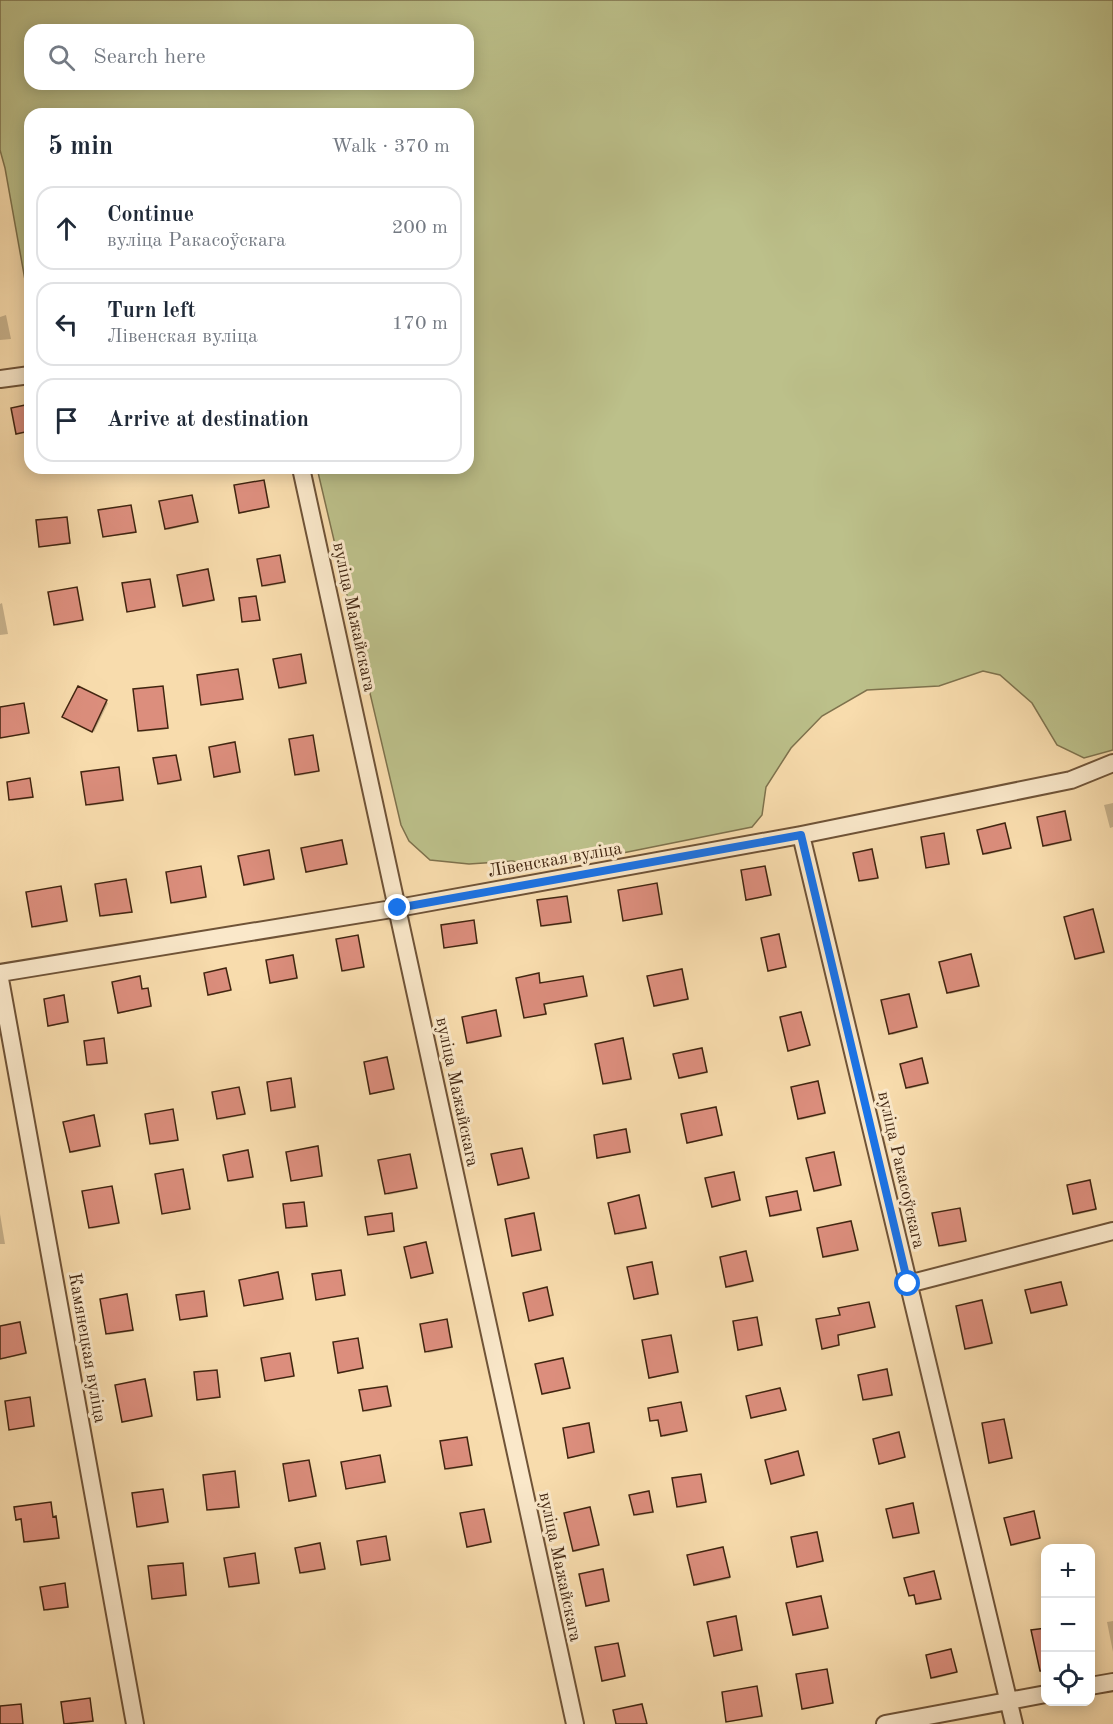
<!DOCTYPE html>
<meta charset="utf-8">
<style>
body{margin:0;font-family:"Old Standard TT",serif;background:#f2f2f3;color:#1f2937}
.controls{position:absolute;right:18px;bottom:18px;display:grid;overflow:hidden;border-radius:12px;box-shadow:0 3px 15px #0003}
.controls button{width:54px;height:54px;display:grid;place-items:center;padding:0;border:0;border-bottom:2px solid #e0e1e3;background:#fff;color:#1f2937;font:30px sans-serif}
.stop{position:absolute;width:18px;height:18px;margin:-14px;border:4px solid #1a73e8;border-radius:50%;background:#fff}
.stop.end{background:#1a73e8;border-color:#fff;box-shadow:0 2px 6px #0008}
.list{margin:0;padding:0;list-style:none}
h2{display:flex;justify-content:space-between;align-items:center;height:78px;margin:0;padding:0 24px;font-size:26px}
h2 small{font-size:20px;font-weight:400;color:#747a83}
.list li{display:grid;grid-template-columns:39px 1fr auto;gap:18px;align-items:center;box-sizing:border-box;height:84px;margin:0 12px 12px;padding:0 12px;border:2px solid #e0e1e3;border-radius:18px}
.list b{display:block;font-size:22px;white-space:nowrap}
.list p{margin:0;font-size:20px;white-space:nowrap;color:#747a83}
.list em{font-size:20px;font-style:normal;color:#747a83}
.icon{flex:none;width:33px;height:33px;fill:none;stroke:currentColor;stroke-width:2;stroke-linecap:round;stroke-linejoin:round}
.map{position:relative;flex:none;width:1113px;height:1724px;overflow:hidden}
.search{position:absolute;background:#fff;box-shadow:0 3px 15px #0003;left:24px;top:24px;width:450px;height:66px;display:flex;align-items:center;gap:15px;box-sizing:border-box;padding:0 21px;border-radius:18px;color:#747a83;font-size:22px}
.panel{position:absolute;background:#fff;box-shadow:0 3px 15px #0003;left:24px;top:108px;width:450px;height:366px;border-radius:18px}
.map>svg:first-child{display:block}
.green{fill:#bcc08a;stroke:#7e724d;stroke-width:1.5;fill-rule:evenodd}
.shadow{fill:#0003}
.building{fill:#dc8e7d;stroke:#412510;stroke-width:1.5}
.lines{fill:none;stroke-linecap:round;stroke-linejoin:round}
.minor-casing{stroke:#6f5337;stroke-width:20}
.minor{stroke:#fae8ca;stroke-width:16}
.route{stroke:#1a73e8;stroke-width:8}
.labels{text-anchor:middle;dominant-baseline:central;stroke-width:6;stroke-linejoin:round;paint-order:stroke}
.street-label{font-size:18px;fill:#412510;stroke:#fae8ca}
</style>
<div class="map">
<svg width="1113" height="1724" viewBox="0 0 1113 1724">
<rect width="100%" height="100%" fill="#f8dcad"/>
<filter id="stains"><feTurbulence type="fractalNoise" baseFrequency=".00333" numOctaves="4"/><feColorMatrix values="0 0 0 0 .2 0 0 0 0 .09 0 0 0 0 .02 0 0 0 .5 -.17"/></filter>
<radialGradient id="worn" r=".72"><stop offset=".6" stop-color="#630" stop-opacity="0"/><stop offset="1" stop-color="#630" stop-opacity=".3"/></radialGradient>
<path class="green" d="M 0,0 L 1113,0 L 1113,750 L 1084,758 L 1057,745 L 1032,703 L 1000,675 L 983,671 L 939,686 L 867,690 L 822,716 L 791,748 L 766,787 L 762,815 L 752,827 L 538,870 L 513,861 L 469,864 L 430,860 L 409,841 L 401,825 L 317,468 L 468,468 L 468,114 L 30,114 L 30,308 L 5,168 L 0,150 ZM 30,30 L 468,30 L 468,84 L 30,84 Z"/>
<path class="shadow" d="M 6,315 L 11,339 L 0,340 L 0,317 Z
M 264,483 L 269,508 L 242,513 L 240,512 Z
M 192,496 L 198,523 L 168,530 L 166,528 Z
M 131,506 L 136,533 L 105,537 L 104,536 Z
M 67,518 L 71,544 L 42,547 L 40,546 Z
M 280,556 L 286,583 L 265,587 L 263,585 Z
M 208,571 L 215,601 L 185,607 L 184,605 Z
M 150,580 L 155,608 L 129,612 L 128,611 Z
M 78,590 L 83,621 L 57,626 L 55,624 Z
M 2,603 L 8,634 L 0,635 L 0,604 Z
M 301,657 L 307,684 L 281,689 L 280,688 Z
M 238,671 L 243,700 L 202,705 Z
M 79,688 L 108,703 L 94,732 L 66,718 Z
M 162,688 L 168,729 L 141,732 L 139,731 Z
M 24,705 L 29,734 L 1,738 L 0,708 Z
M 312,737 L 319,772 L 298,776 L 296,774 Z
M 235,744 L 241,773 L 216,777 L 215,776 Z
M 176,756 L 181,781 L 160,785 L 159,783 Z
M 118,768 L 124,801 L 89,806 L 88,804 Z
M 29,780 L 33,798 L 12,801 L 11,800 Z
M 1113,803 L 1113,827 L 1110,828 L 1104,805 Z
M 1065,814 L 1071,841 L 1046,847 L 1045,845 Z
M 1005,826 L 1011,849 L 986,855 L 985,854 Z
M 943,835 L 950,865 L 929,868 L 927,867 Z
M 342,841 L 347,865 L 308,871 Z
M 872,851 L 878,879 L 862,882 L 860,881 Z
M 269,853 L 275,880 L 247,886 L 246,885 Z
M 765,867 L 771,896 L 749,900 L 748,899 Z
M 201,869 L 206,898 L 174,904 L 172,902 Z
M 126,881 L 132,912 L 103,917 L 102,916 Z
M 657,885 L 663,915 L 625,921 L 624,920 Z
M 60,888 L 68,922 L 35,928 L 34,926 Z
M 566,897 L 571,923 L 543,927 L 542,926 Z
M 1093,911 L 1105,953 L 1077,960 L 1076,959 Z
M 474,922 L 478,944 L 445,947 Z
M 357,937 L 364,968 L 344,972 L 343,971 Z
M 971,956 L 979,987 L 950,994 L 941,963 Z
M 293,957 L 298,979 L 273,983 L 271,982 Z
M 682,970 L 689,1000 L 656,1007 L 655,1005 Z
M 226,971 L 231,991 L 211,995 L 210,994 Z
M 538,975 L 541,984 L 582,977 L 587,997 L 545,1005 L 547,1015 L 526,1018 L 525,1017 Z
M 140,978 L 143,990 L 149,991 L 152,1007 L 120,1013 L 119,1012 Z
M 908,995 L 917,1028 L 892,1035 L 890,1033 Z
M 64,997 L 69,1023 L 50,1026 L 49,1025 Z
M 496,1013 L 501,1037 L 470,1044 L 469,1042 Z
M 801,1014 L 810,1046 L 791,1051 L 790,1050 Z
M 104,1040 L 108,1064 L 90,1066 L 88,1065 Z
M 623,1040 L 632,1080 L 606,1085 L 604,1084 Z
M 701,1049 L 708,1073 L 681,1079 L 680,1077 Z
M 387,1059 L 394,1090 L 373,1094 L 372,1093 Z
M 921,1059 L 929,1084 L 909,1089 L 908,1087 Z
M 291,1080 L 296,1108 L 274,1112 L 272,1110 Z
M 818,1084 L 826,1114 L 801,1120 L 799,1118 Z
M 239,1088 L 245,1115 L 220,1120 L 219,1118 Z
M 716,1109 L 723,1136 L 690,1143 L 689,1142 Z
M 172,1111 L 178,1141 L 153,1145 L 152,1144 Z
M 94,1117 L 101,1147 L 72,1153 L 71,1151 Z
M 626,1131 L 631,1153 L 600,1158 L 599,1157 Z
M 318,1149 L 323,1176 L 294,1181 L 292,1180 Z
M 522,1149 L 529,1179 L 501,1185 L 499,1184 Z
M 248,1153 L 253,1178 L 231,1182 L 229,1181 Z
M 833,1153 L 841,1186 L 817,1192 L 815,1190 Z
M 409,1156 L 417,1189 L 388,1195 L 387,1193 Z
M 182,1171 L 190,1210 L 164,1214 L 163,1213 Z
M 734,1175 L 741,1201 L 715,1207 L 713,1206 Z
M 1090,1182 L 1097,1210 L 1076,1215 L 1074,1213 Z
M 111,1187 L 119,1224 L 92,1229 L 91,1228 Z
M 797,1193 L 802,1211 L 773,1217 L 772,1215 Z
M 638,1197 L 647,1229 L 618,1235 L 610,1204 Z
M 303,1203 L 307,1227 L 289,1229 L 287,1227 Z
M 960,1211 L 966,1242 L 942,1247 L 940,1245 Z
M 0,1214 L 5,1244 L 0,1244 Z
M 534,1215 L 542,1251 L 515,1256 L 513,1255 Z
M 392,1216 L 395,1232 L 369,1234 Z
M 851,1222 L 858,1251 L 826,1258 L 825,1256 Z
M 425,1244 L 433,1274 L 414,1278 L 413,1277 Z
M 746,1253 L 753,1282 L 729,1288 L 728,1286 Z
M 651,1264 L 659,1295 L 636,1299 L 635,1298 Z
M 341,1272 L 345,1296 L 318,1300 L 317,1299 Z
M 279,1275 L 283,1300 L 246,1305 Z
M 1061,1283 L 1067,1306 L 1033,1314 L 1032,1312 Z
M 547,1289 L 554,1316 L 532,1321 L 530,1320 Z
M 203,1293 L 208,1317 L 183,1320 L 181,1319 Z
M 126,1296 L 134,1331 L 109,1335 L 108,1334 Z
M 982,1302 L 993,1344 L 968,1350 L 967,1348 Z
M 869,1303 L 875,1328 L 838,1336 L 840,1346 L 824,1349 L 823,1348 L 842,1316 Z
M 757,1318 L 763,1346 L 741,1350 L 739,1349 Z
M 447,1321 L 453,1348 L 428,1353 L 427,1351 Z
M 20,1325 L 27,1354 L 3,1359 L 0,1348 L 0,1327 Z
M 671,1337 L 679,1373 L 652,1378 L 650,1377 Z
M 358,1340 L 364,1369 L 340,1373 L 339,1372 Z
M 290,1356 L 294,1377 L 268,1381 L 267,1380 Z
M 563,1360 L 570,1389 L 545,1394 L 543,1393 Z
M 216,1371 L 220,1398 L 199,1400 L 198,1399 Z
M 887,1371 L 893,1396 L 866,1401 L 864,1400 Z
M 146,1382 L 152,1417 L 125,1422 L 123,1421 Z
M 387,1387 L 391,1407 L 366,1412 L 364,1410 Z
M 780,1389 L 786,1411 L 754,1418 L 753,1417 Z
M 29,1398 L 35,1427 L 12,1430 L 11,1429 Z
M 681,1404 L 687,1432 L 664,1437 L 660,1421 L 652,1421 Z
M 590,1426 L 595,1453 L 571,1458 L 570,1457 Z
M 900,1435 L 905,1458 L 881,1464 L 880,1463 Z
M 466,1438 L 472,1466 L 448,1470 L 446,1469 Z
M 798,1453 L 805,1476 L 774,1484 L 773,1483 Z
M 380,1457 L 386,1483 L 349,1489 L 348,1488 Z
M 309,1461 L 316,1497 L 292,1501 L 291,1500 Z
M 234,1473 L 240,1508 L 210,1511 L 208,1509 Z
M 701,1475 L 706,1503 L 680,1508 L 678,1507 Z
M 163,1490 L 169,1523 L 139,1528 L 138,1526 Z
M 649,1492 L 654,1513 L 636,1516 L 635,1515 Z
M 50,1504 L 53,1518 L 57,1519 L 59,1539 L 27,1543 L 23,1520 L 17,1519 Z
M 913,1506 L 919,1534 L 895,1539 L 894,1538 Z
M 590,1509 L 599,1546 L 575,1552 L 574,1551 Z
M 484,1510 L 491,1543 L 469,1547 L 468,1546 Z
M 1034,1514 L 1040,1539 L 1013,1546 L 1012,1544 Z
M 817,1533 L 824,1562 L 800,1567 L 798,1566 Z
M 386,1538 L 391,1561 L 364,1565 L 363,1564 Z
M 319,1544 L 325,1570 L 303,1574 L 301,1572 Z
M 723,1548 L 730,1579 L 696,1586 L 695,1584 Z
M 254,1555 L 260,1584 L 232,1588 L 231,1587 Z
M 182,1564 L 187,1596 L 155,1599 L 153,1598 Z
M 603,1572 L 610,1602 L 589,1606 L 587,1605 Z
M 934,1572 L 941,1600 L 919,1605 L 916,1596 L 910,1595 Z
M 64,1585 L 69,1607 L 47,1611 L 45,1609 Z
M 821,1598 L 828,1629 L 795,1636 L 794,1634 Z
M 736,1618 L 743,1651 L 716,1656 L 715,1655 Z
M 1113,1621 L 1113,1652 L 1107,1622 Z
M 618,1644 L 625,1677 L 605,1681 L 603,1680 Z
M 951,1651 L 957,1673 L 934,1679 L 932,1678 Z
M 826,1671 L 833,1704 L 805,1709 L 804,1708 Z
M 757,1688 L 763,1717 L 729,1722 L 728,1721 Z
M 90,1699 L 94,1722 L 65,1724 L 62,1703 Z"/>
<path class="building" d="M 30,404 L 30,431 L 16,434 L 11,408 Z
M 264,480 L 269,507 L 239,513 L 234,485 Z
M 192,495 L 198,522 L 165,529 L 159,501 Z
M 131,505 L 136,532 L 103,537 L 98,510 Z
M 67,517 L 70,543 L 39,547 L 36,520 Z
M 280,555 L 285,582 L 262,586 L 257,559 Z
M 208,569 L 214,600 L 183,606 L 177,575 Z
M 150,579 L 155,607 L 127,612 L 122,583 Z
M 77,587 L 83,620 L 54,625 L 48,592 Z
M 256,596 L 260,620 L 242,622 L 239,598 Z
M 301,654 L 306,683 L 279,688 L 273,659 Z
M 238,669 L 243,699 L 201,705 L 197,675 Z
M 78,686 L 107,700 L 92,732 L 62,717 Z
M 163,686 L 168,728 L 138,731 L 133,689 Z
M 24,703 L 29,733 L 0,738 L 0,707 Z
M 313,735 L 319,771 L 295,775 L 289,739 Z
M 235,742 L 240,772 L 214,777 L 209,747 Z
M 176,755 L 181,780 L 158,784 L 153,758 Z
M 119,767 L 123,800 L 86,805 L 81,772 Z
M 30,778 L 33,797 L 9,800 L 7,782 Z
M 1065,811 L 1071,840 L 1043,846 L 1037,817 Z
M 1005,823 L 1011,848 L 983,854 L 977,830 Z
M 944,833 L 949,864 L 926,868 L 921,837 Z
M 342,840 L 347,864 L 306,872 L 301,848 Z
M 872,849 L 878,878 L 859,881 L 853,853 Z
M 269,850 L 274,879 L 244,885 L 238,856 Z
M 201,866 L 206,897 L 171,903 L 166,872 Z
M 765,866 L 771,895 L 746,900 L 741,870 Z
M 126,879 L 132,912 L 100,916 L 95,884 Z
M 657,883 L 662,914 L 623,921 L 618,890 Z
M 61,886 L 67,921 L 32,927 L 26,892 Z
M 567,896 L 571,922 L 541,926 L 537,900 Z
M 1093,909 L 1104,952 L 1075,959 L 1064,917 Z
M 474,920 L 477,943 L 444,948 L 441,925 Z
M 779,934 L 786,967 L 768,971 L 761,938 Z
M 358,935 L 364,967 L 342,971 L 336,939 Z
M 971,954 L 979,986 L 947,993 L 939,962 Z
M 293,955 L 297,978 L 270,983 L 266,960 Z
M 226,968 L 231,990 L 208,995 L 204,973 Z
M 682,969 L 688,999 L 654,1006 L 647,976 Z
M 539,973 L 540,983 L 583,976 L 587,996 L 544,1004 L 546,1014 L 524,1018 L 516,978 Z
M 140,976 L 142,989 L 148,988 L 151,1006 L 118,1013 L 112,982 Z
M 909,994 L 917,1027 L 889,1034 L 881,1000 Z
M 64,995 L 68,1022 L 48,1026 L 44,999 Z
M 496,1010 L 501,1036 L 467,1043 L 462,1017 Z
M 801,1012 L 810,1045 L 788,1051 L 780,1017 Z
M 104,1038 L 107,1063 L 87,1065 L 84,1041 Z
M 623,1038 L 631,1079 L 603,1084 L 595,1044 Z
M 702,1048 L 707,1072 L 679,1078 L 673,1054 Z
M 387,1057 L 394,1089 L 370,1094 L 364,1062 Z
M 922,1058 L 928,1083 L 906,1088 L 900,1064 Z
M 291,1078 L 295,1107 L 271,1111 L 267,1082 Z
M 818,1081 L 825,1113 L 798,1119 L 791,1087 Z
M 239,1087 L 245,1114 L 217,1119 L 212,1092 Z
M 716,1107 L 722,1135 L 687,1143 L 681,1114 Z
M 173,1109 L 178,1140 L 150,1144 L 145,1114 Z
M 94,1115 L 100,1146 L 70,1152 L 63,1122 Z
M 626,1129 L 630,1152 L 597,1158 L 594,1135 Z
M 318,1146 L 322,1176 L 291,1181 L 286,1152 Z
M 522,1148 L 529,1178 L 498,1185 L 491,1154 Z
M 248,1150 L 253,1177 L 228,1181 L 223,1155 Z
M 834,1152 L 841,1185 L 814,1191 L 806,1158 Z
M 410,1154 L 417,1188 L 385,1194 L 378,1160 Z
M 183,1169 L 190,1209 L 162,1214 L 155,1174 Z
M 734,1172 L 740,1200 L 712,1207 L 705,1178 Z
M 1090,1180 L 1096,1209 L 1073,1214 L 1067,1185 Z
M 112,1186 L 119,1223 L 89,1228 L 82,1191 Z
M 797,1191 L 801,1210 L 770,1216 L 766,1197 Z
M 639,1195 L 646,1228 L 615,1234 L 608,1203 Z
M 304,1202 L 307,1226 L 286,1228 L 283,1204 Z
M 960,1208 L 966,1241 L 939,1246 L 932,1213 Z
M 392,1213 L 394,1231 L 368,1235 L 365,1217 Z
M 534,1213 L 541,1250 L 512,1256 L 505,1219 Z
M 851,1221 L 858,1250 L 823,1257 L 817,1228 Z
M 426,1242 L 433,1273 L 411,1278 L 404,1247 Z
M 746,1251 L 753,1281 L 726,1287 L 720,1257 Z
M 652,1262 L 658,1294 L 634,1299 L 627,1267 Z
M 341,1270 L 345,1295 L 316,1300 L 312,1274 Z
M 278,1272 L 283,1299 L 244,1306 L 239,1280 Z
M 1061,1282 L 1067,1305 L 1031,1313 L 1025,1290 Z
M 547,1287 L 553,1315 L 529,1321 L 523,1293 Z
M 204,1291 L 207,1316 L 180,1320 L 176,1295 Z
M 127,1294 L 133,1330 L 106,1334 L 100,1299 Z
M 982,1300 L 992,1343 L 965,1349 L 956,1306 Z
M 869,1302 L 875,1327 L 838,1335 L 839,1345 L 822,1349 L 816,1319 L 840,1315 L 838,1308 Z
M 757,1317 L 762,1345 L 738,1350 L 733,1321 Z
M 447,1319 L 452,1347 L 425,1352 L 420,1324 Z
M 20,1322 L 26,1353 L 0,1359 L 0,1326 Z
M 671,1335 L 678,1372 L 649,1378 L 642,1340 Z
M 358,1338 L 363,1368 L 338,1373 L 333,1342 Z
M 290,1353 L 294,1376 L 265,1381 L 261,1358 Z
M 563,1358 L 570,1388 L 542,1394 L 535,1364 Z
M 887,1369 L 892,1395 L 863,1400 L 858,1375 Z
M 217,1370 L 220,1397 L 197,1400 L 194,1372 Z
M 145,1379 L 152,1416 L 122,1422 L 115,1385 Z
M 387,1386 L 391,1406 L 363,1411 L 359,1390 Z
M 780,1388 L 786,1410 L 751,1418 L 746,1396 Z
M 30,1397 L 34,1426 L 9,1430 L 5,1401 Z
M 681,1402 L 687,1431 L 661,1436 L 658,1420 L 650,1421 L 648,1408 Z
M 1004,1419 L 1012,1458 L 989,1463 L 982,1423 Z
M 589,1423 L 594,1452 L 568,1458 L 563,1428 Z
M 899,1432 L 905,1457 L 879,1464 L 873,1439 Z
M 467,1437 L 472,1465 L 445,1469 L 440,1441 Z
M 798,1451 L 804,1475 L 771,1484 L 765,1460 Z
M 380,1455 L 385,1482 L 346,1489 L 341,1462 Z
M 309,1460 L 316,1496 L 289,1501 L 283,1464 Z
M 235,1471 L 239,1507 L 207,1510 L 203,1475 Z
M 701,1474 L 706,1502 L 677,1507 L 672,1478 Z
M 163,1489 L 168,1522 L 137,1527 L 132,1493 Z
M 649,1491 L 653,1512 L 634,1515 L 629,1495 Z
M 51,1502 L 53,1517 L 56,1516 L 59,1538 L 24,1542 L 21,1519 L 16,1520 L 14,1507 Z
M 913,1503 L 919,1533 L 893,1538 L 886,1509 Z
M 590,1507 L 599,1545 L 573,1551 L 564,1513 Z
M 484,1509 L 491,1542 L 467,1547 L 460,1513 Z
M 1034,1511 L 1040,1538 L 1011,1545 L 1004,1518 Z
M 817,1532 L 823,1561 L 797,1567 L 791,1537 Z
M 386,1536 L 390,1560 L 361,1565 L 357,1541 Z
M 320,1543 L 325,1569 L 300,1573 L 295,1548 Z
M 723,1547 L 730,1577 L 694,1585 L 687,1555 Z
M 255,1553 L 259,1583 L 229,1587 L 224,1558 Z
M 183,1563 L 186,1595 L 152,1599 L 148,1566 Z
M 603,1569 L 609,1601 L 586,1606 L 579,1574 Z
M 934,1571 L 941,1599 L 916,1604 L 914,1595 L 909,1596 L 904,1578 Z
M 65,1583 L 68,1607 L 44,1610 L 40,1587 Z
M 821,1596 L 828,1628 L 793,1635 L 786,1603 Z
M 736,1616 L 742,1650 L 714,1656 L 707,1622 Z
M 1046,1628 L 1046,1671 L 1040,1671 L 1031,1630 Z
M 618,1643 L 625,1676 L 602,1681 L 595,1647 Z
M 951,1649 L 957,1672 L 931,1678 L 926,1655 Z
M 827,1669 L 833,1703 L 802,1709 L 796,1674 Z
M 757,1686 L 762,1716 L 726,1722 L 722,1692 Z
M 90,1698 L 93,1721 L 64,1724 L 61,1702 Z
M 21,1704 L 23,1724 L 0,1724 L 0,1706 Z
M 642,1704 L 647,1724 L 616,1724 L 613,1710 Z"/>
<g class="lines">
<defs>
<path id="minor" d="M 0,379 L 30,375
M 301,468 L 575,1724
M 801,835 L 1014,1724
M 0,973 L 398,908 L 801,835 L 1071,780 L 1113,763
M 0,979 L 135,1724
M 908,1284 L 1113,1231
M 1090,1686 L 1113,1682
M 885,1724 L 1046,1694"/>
</defs>
<use href="#minor" class="minor-casing"/>
<use href="#minor" class="minor"/>
</g>
<g class="lines">
<path class="route" d="M 398,908 L 801,835 L 908,1284"/>
</g>
<g class="labels">
<g class="street-label">
<text transform="translate(354 617) rotate(78)">вуліца Мажайскага</text>
<text transform="translate(555 860) rotate(-10)">Лівенская вуліца</text>
<text transform="translate(457 1092) rotate(78)">вуліца Мажайскага</text>
<text transform="translate(901 1170) rotate(77)">вуліца Ракасоўскага</text>
<text transform="translate(87 1348) rotate(80)">Камянецкая вуліца</text>
<text transform="translate(560 1567) rotate(78)">вуліца Мажайскага</text>
</g>
</g>
<rect width="100%" height="100%" filter="url(#stains)"/>
<rect width="100%" height="100%" fill="url(#worn)"/>
</svg>
<div class="controls">
<button>+</button>
<button>−</button>
<button><svg class="icon" aria-label="locate" viewBox="0 0 24 24"><circle cx="12" cy="12" r="6"/><path d="M12 2v4M12 18v4M2 12h4M18 12h4"/></svg></button>
</div>
<div class="stop" style="left:908px;top:1284px"></div>
<div class="stop end" style="left:398px;top:908px"></div>
<div class="search"><svg class="icon" aria-label="search" viewBox="0 0 24 24"><circle cx="10" cy="10" r="6"/><path d="M15 15l6 6"/></svg>Search here</div>
<section class="panel">
<h2>5 min<small>Walk · 370 m</small></h2>
<ul class="list">
<li><svg class="icon" aria-label="ahead" viewBox="0 0 24 24"><path d="M12 20V5M6 11l6-6 6 6"/></svg><div><b>Continue</b><p>вуліца Ракасоўскага</p></div><em>200 m</em></li>
<li><svg class="icon" aria-label="left" viewBox="0 0 24 24"><path d="M17 20v-9H6M10 6l-5 5 5 5"/></svg><div><b>Turn left</b><p>Лівенская вуліца</p></div><em>170 m</em></li>
<li><svg class="icon" aria-label="arrive" viewBox="0 0 24 24"><path d="M6 21V4h12l-3 4 3 4H6"/></svg><div><b>Arrive at destination</b></div></li>
</ul>
</section>
</div>
